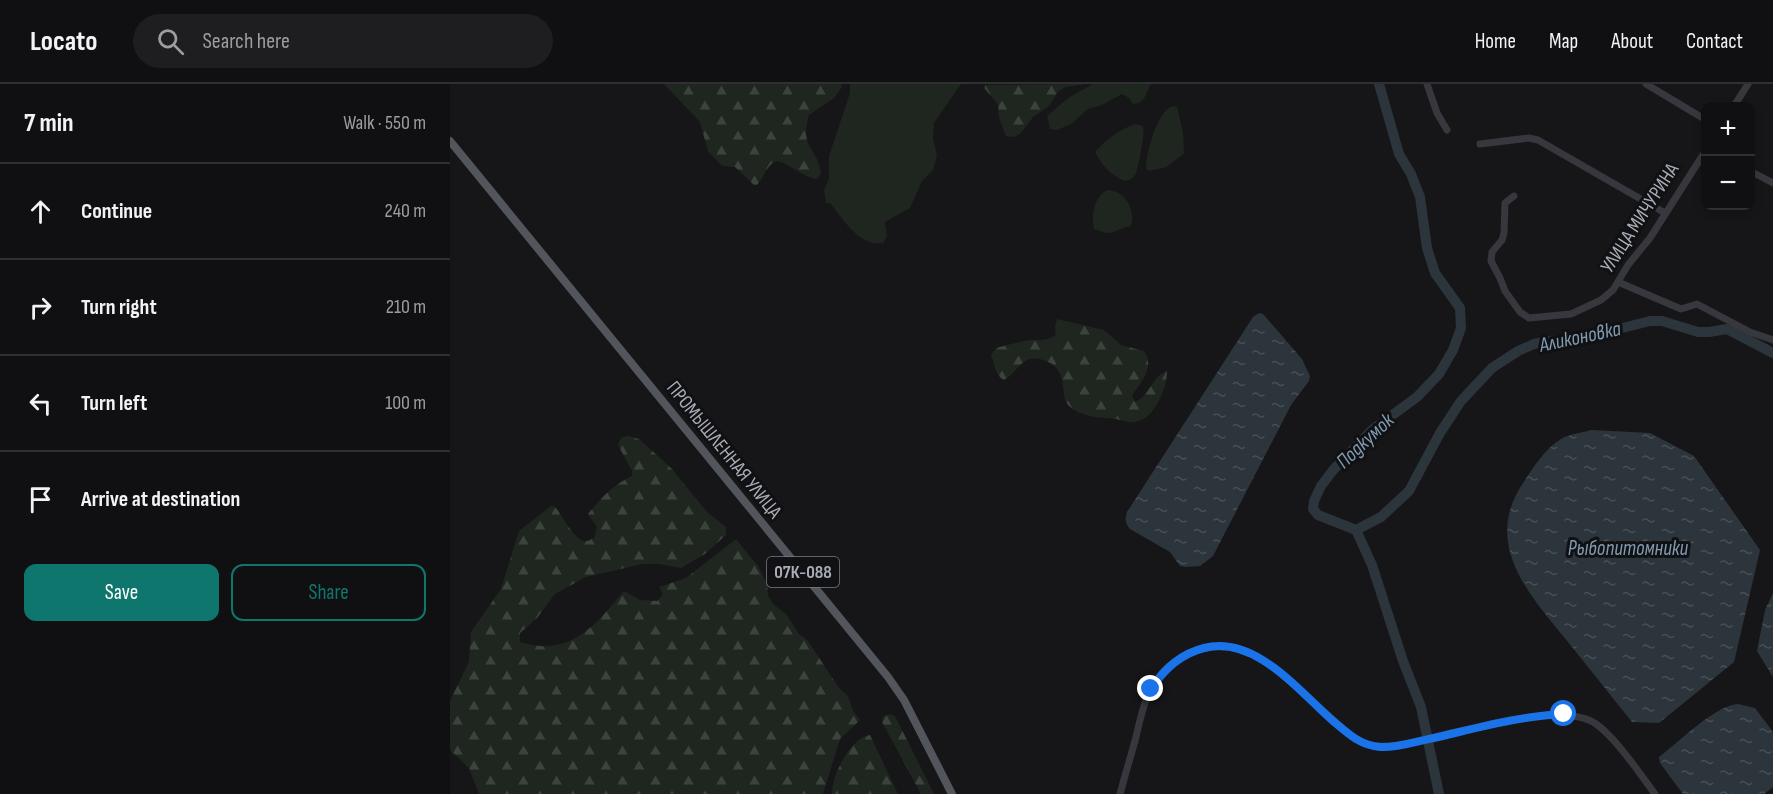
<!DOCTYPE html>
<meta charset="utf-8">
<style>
body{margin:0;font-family:"Sofia Sans Condensed",sans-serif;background:#1e1e20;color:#f1f3f6}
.controls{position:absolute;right:18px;top:18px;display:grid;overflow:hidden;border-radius:12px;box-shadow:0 3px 9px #0003}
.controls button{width:54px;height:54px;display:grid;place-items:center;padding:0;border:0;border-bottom:2px solid #303032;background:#101012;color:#f1f3f6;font:30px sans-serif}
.stop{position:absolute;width:18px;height:18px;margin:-14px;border:4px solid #1a73e8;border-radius:50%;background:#fff}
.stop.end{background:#1a73e8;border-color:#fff;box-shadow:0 2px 6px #0008}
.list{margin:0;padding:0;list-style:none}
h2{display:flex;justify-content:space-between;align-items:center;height:78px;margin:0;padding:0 24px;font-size:26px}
h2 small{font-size:20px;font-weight:400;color:#9c9d9f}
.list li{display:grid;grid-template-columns:39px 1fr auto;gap:18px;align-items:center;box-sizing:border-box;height:96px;padding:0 24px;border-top:2px solid #303032}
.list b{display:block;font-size:22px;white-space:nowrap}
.list em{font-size:20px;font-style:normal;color:#9c9d9f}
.actions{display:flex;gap:12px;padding:18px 24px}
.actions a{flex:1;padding:14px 0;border:2px solid #0f766e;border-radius:12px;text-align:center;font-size:21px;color:#0f766e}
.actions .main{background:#0f766e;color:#fff}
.icon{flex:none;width:33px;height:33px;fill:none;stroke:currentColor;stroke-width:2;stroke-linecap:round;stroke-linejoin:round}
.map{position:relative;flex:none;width:1323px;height:710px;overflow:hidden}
header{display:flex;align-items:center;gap:36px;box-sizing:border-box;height:84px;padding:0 30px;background:#101012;border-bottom:2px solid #303032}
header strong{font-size:28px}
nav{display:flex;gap:33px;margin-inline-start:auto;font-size:21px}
.search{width:420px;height:54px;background:#1e1e20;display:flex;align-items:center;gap:15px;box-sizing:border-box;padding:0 21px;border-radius:33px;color:#9c9d9f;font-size:22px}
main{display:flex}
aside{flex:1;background:#101012}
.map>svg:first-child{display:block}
.green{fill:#1e261f}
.forest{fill:url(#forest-firs)}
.water{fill:url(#water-ripples)}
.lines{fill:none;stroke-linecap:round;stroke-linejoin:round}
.river{stroke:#2c353c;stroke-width:10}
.minor{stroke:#37383d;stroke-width:7}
.major{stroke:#53555c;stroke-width:8}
.route{stroke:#1a73e8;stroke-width:8}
.labels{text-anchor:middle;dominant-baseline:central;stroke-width:6;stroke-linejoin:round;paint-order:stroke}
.shield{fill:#111113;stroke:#7b7e86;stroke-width:1.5}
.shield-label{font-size:18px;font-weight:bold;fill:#a8adb8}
.street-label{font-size:20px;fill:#a8adb8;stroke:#111113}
.water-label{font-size:21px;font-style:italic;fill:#7f9bb3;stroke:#111113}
</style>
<header>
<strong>Locato</strong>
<div class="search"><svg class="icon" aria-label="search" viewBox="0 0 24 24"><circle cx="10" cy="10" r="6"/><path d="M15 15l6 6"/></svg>Search here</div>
<nav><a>Home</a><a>Map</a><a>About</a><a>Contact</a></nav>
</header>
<main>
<aside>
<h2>7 min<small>Walk · 550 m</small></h2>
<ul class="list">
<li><svg class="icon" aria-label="ahead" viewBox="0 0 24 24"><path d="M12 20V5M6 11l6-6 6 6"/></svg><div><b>Continue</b></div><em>240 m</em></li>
<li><svg class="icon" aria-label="right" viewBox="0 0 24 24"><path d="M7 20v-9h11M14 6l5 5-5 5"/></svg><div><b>Turn right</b></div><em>210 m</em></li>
<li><svg class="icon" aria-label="left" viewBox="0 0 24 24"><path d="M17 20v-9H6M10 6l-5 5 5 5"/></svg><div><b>Turn left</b></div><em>100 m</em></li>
<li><svg class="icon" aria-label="arrive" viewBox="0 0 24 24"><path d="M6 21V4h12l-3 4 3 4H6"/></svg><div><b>Arrive at destination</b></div></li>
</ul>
<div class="actions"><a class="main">Save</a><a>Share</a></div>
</aside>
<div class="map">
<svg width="1323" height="710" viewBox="0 0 1323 710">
<defs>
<pattern id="forest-firs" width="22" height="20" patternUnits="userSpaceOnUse" patternTransform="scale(1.5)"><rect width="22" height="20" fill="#1e261f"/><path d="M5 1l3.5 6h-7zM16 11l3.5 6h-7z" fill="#3c433d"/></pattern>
<pattern id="water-ripples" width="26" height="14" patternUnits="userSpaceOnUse" patternTransform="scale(1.5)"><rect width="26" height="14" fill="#2c353c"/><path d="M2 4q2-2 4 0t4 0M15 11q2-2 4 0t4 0" fill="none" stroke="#485056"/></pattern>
</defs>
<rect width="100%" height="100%" fill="#161618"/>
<path class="green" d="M 400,0 L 511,0 L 484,39 L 483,55 L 487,71 L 483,86 L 472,97 L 460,124 L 435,138 L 437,153 L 433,159 C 408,162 394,136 380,119 L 376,119 L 374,106 L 379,95 L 379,72 L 400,9 Z
M 643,0 L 701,0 C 695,10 696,19 683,20 L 679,14 L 672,10 L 652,21 L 638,25 L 621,40 L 607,46 L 600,45 L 597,32 L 618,14 Z
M 723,22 L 727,23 L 733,48 L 734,69 L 731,72 L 716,83 L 700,87 L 696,85 C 696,69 707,27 723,22 Z
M 685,40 L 693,42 C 695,49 689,81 686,89 C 684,94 680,96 675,97 C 661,92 651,80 645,68 C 655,56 670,45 685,40 Z
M 658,106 C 675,107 686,126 681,142 C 662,145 666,154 644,145 C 641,131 644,112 658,106 Z"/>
<path class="forest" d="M 214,0 L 391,0 L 392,3 L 384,14 L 359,31 C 349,65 367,62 371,89 L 367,95 C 352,93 342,80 326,77 C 315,83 315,92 307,101 L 304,101 L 285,83 L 273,82 L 270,80 L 258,67 L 250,38 Z
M 636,0 L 615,3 L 608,8 L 599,22 L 583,33 L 570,50 L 564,53 L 556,52 L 549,33 L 548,20 L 535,5 L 534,1 Z
M 607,235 L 654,246 L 671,261 L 694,267 C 705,282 692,298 682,311 L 685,318 C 700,312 701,293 717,287 C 717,304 705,335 685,338 C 675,339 667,334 658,334 C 646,334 629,331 619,322 C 607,310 623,284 590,275 C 572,270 566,291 553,296 C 544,288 545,281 541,271 L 546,264 C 553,262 576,256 583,256 C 593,256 597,256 606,251 L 605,243 Z
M 178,352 L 189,355 L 209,373 L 222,385 L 257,428 L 276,443 L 276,451 L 255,470 L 231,484 L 209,480 L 192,480 L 136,493 L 105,510 L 87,534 L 70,549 L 70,558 C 78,560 89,563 98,562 C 133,560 153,531 174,507 L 190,516 L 207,517 L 213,510 L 209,503 L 236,494 L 286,455 L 308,482 L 317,500 L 318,512 L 323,520 L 336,530 L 349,550 L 358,557 L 389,604 L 398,612 L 403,627 L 410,636 L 390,655 L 373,710 L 29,710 L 19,684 L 2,668 L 0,666 L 0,617 L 19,578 L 21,548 L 51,505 L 69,447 L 101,422 L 105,423 C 112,431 124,455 134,457 C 138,458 141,455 144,454 L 147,443 L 138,430 C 152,413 163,401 182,392 L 182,387 L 168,361 L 171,354 Z
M 440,630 L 445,632 L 484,710 L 471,710 L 432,638 L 433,632 Z
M 420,651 L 448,710 L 382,710 C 382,691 400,654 420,651 Z"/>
<path class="water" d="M 809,229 L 813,230 L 852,275 L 860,292 L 859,297 L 841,321 L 763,472 L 750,482 L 736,483 L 730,482 L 720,468 L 680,445 C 675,439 675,436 677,428 L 803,233 Z
M 1141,346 L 1200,349 L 1244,372 L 1310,466 L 1284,578 L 1209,639 L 1182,638 C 1162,613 1142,588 1122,563 C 1082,513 1029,461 1075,396 C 1085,381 1095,365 1111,355 C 1119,350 1132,349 1141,346 Z
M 1323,509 L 1323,593 L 1307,567 L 1315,526 Z
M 1288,620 L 1305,624 L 1323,648 L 1323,703 L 1314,710 L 1233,710 L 1210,679 L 1209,673 C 1229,658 1264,622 1288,620 Z"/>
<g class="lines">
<path class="river" d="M 929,0 L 949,70 L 961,90 L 970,113 L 977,164 L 985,189 L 1010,224 L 1011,244 L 1003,266 L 989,290 L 967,313 L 922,346 L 884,385 L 871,402 L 864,417 L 863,425 L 868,431 L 906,446 L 922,481 L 953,577 L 971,623 L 989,710
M 906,446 L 931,433 L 959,407 L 990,349 L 1011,317 L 1042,284 L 1068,267 L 1084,260 L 1099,257 L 1125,256 L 1200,237 L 1212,237 L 1248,248 L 1259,248 L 1277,245 L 1323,269"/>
<path class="minor" d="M 977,0 L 987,29 L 997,46
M 1196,0 L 1256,36
M 1284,22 L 1298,0
M 1030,60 L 1079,54 L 1088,56 L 1215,129
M 1300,87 L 1323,99
M 1064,112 L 1055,119 L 1054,149 L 1052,156 L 1042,168 L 1041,177 L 1050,194 L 1055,207 L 1070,228 L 1079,234 L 1121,230 L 1151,216 L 1163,206 L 1178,181 L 1200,154 L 1256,66
M 1168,198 L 1231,225 L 1247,220 L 1300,248 L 1323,256
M 670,710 C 675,691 681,672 686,653 C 690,637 693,619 701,605 C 720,570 762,553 799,569 C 809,573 817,579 826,585 L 905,655 C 928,668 952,661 976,655 C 1016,647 1111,616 1146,640 C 1166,654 1190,690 1205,710"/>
<path class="major" d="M 0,57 L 438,593 L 454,616 L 502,710"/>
</g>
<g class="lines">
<path class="route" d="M 701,605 C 714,585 730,570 754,564 C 805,551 849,607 883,637 C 897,649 911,662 930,663 C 948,664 967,657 984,654 C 1027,644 1070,632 1114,630"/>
</g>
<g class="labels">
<rect class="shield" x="317" y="473" width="72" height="30" rx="4.5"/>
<g class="shield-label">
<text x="353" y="488">07К-088</text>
</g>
<g class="street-label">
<text transform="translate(1190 134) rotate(-57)">УЛИЦА МИЧУРИНА</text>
<text transform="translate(274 366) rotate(51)">ПРОМЫШЛЕННАЯ УЛИЦА</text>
</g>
<g class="water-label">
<text transform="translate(1130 253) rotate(-12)">Аликоновка</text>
<text transform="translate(915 357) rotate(-43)">Подкумок</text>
<text x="1178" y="464">Рыбопитомники</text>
</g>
</g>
</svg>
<div class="controls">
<button>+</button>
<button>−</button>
</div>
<div class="stop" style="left:1114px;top:630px"></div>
<div class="stop end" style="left:701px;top:605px"></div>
</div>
</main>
